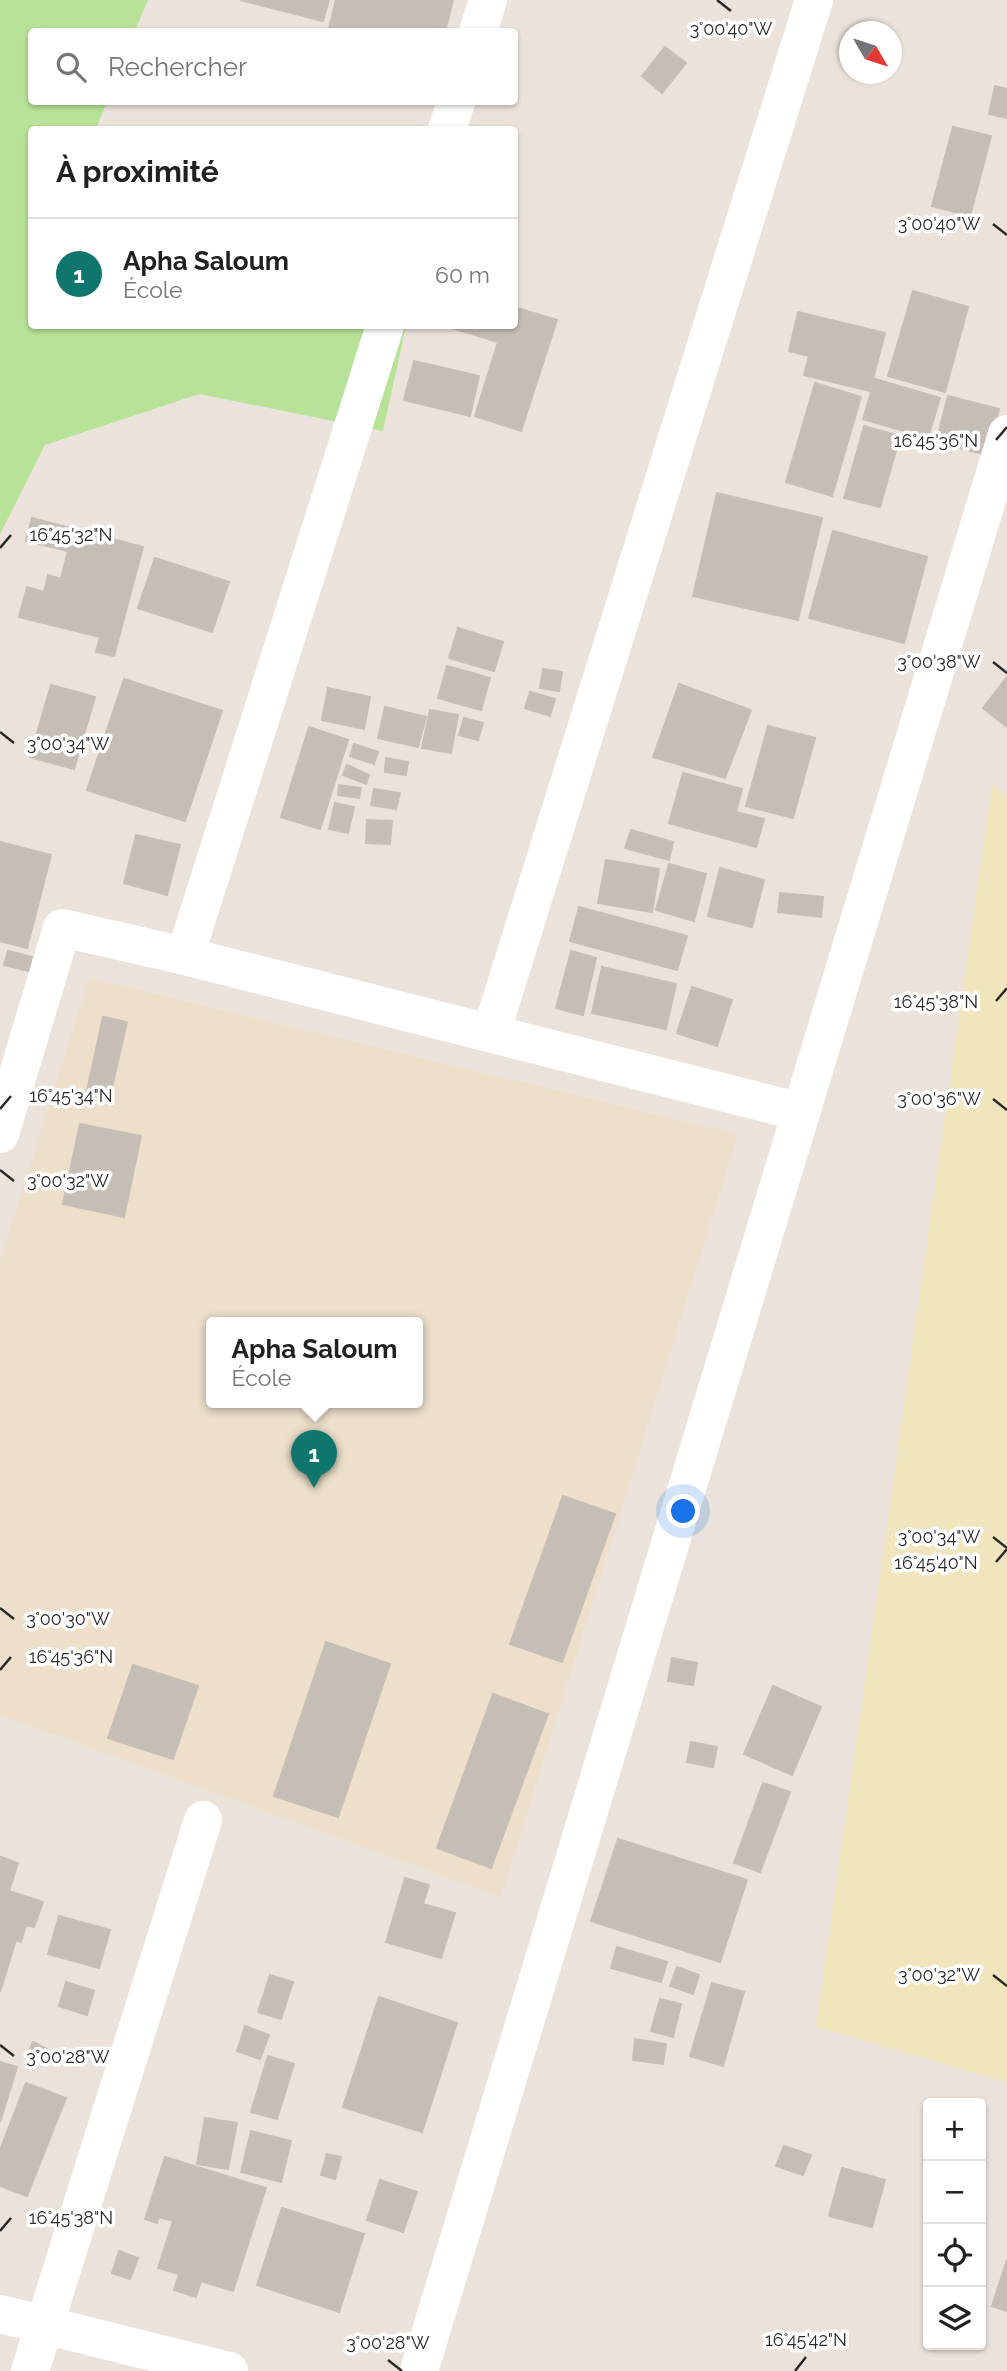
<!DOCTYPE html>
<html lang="fr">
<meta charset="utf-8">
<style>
body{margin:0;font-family:Raleway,sans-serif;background:#f6f6f6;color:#202124}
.controls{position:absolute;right:21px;bottom:21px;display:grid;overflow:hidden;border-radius:7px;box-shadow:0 2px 5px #0004}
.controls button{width:63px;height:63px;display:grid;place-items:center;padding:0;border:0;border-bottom:2px solid #e0e0e0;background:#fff;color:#202124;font:35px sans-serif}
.compass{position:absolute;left:839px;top:21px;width:63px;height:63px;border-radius:50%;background:#fff;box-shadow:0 2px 5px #0004;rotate:129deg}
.you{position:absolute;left:684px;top:1512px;width:24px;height:24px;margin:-18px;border:5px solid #fff;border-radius:50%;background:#1a73e8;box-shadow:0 0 0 10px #1a73e833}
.badge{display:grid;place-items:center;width:46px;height:46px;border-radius:50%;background:#0f766e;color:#fff;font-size:23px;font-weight:700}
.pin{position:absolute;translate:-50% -58px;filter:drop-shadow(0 2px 4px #0008)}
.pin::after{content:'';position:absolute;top:37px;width:24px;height:21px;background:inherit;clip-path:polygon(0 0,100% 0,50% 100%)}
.popup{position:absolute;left:206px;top:1317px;width:217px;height:91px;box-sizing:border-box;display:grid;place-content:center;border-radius:7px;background:#fff;filter:drop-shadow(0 2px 5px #0005);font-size:23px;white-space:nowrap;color:#757577}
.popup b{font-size:26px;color:#202124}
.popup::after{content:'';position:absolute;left:50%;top:100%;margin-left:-14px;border:14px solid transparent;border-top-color:#fff}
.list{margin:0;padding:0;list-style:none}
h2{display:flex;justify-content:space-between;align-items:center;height:91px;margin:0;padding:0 28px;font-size:30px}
h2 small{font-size:23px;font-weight:400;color:#757577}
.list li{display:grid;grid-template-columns:46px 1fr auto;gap:21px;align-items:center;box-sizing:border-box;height:112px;padding:0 28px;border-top:2px solid #e0e0e0}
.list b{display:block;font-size:26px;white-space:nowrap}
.list p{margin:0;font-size:23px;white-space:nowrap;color:#757577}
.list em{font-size:23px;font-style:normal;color:#757577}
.icon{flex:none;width:38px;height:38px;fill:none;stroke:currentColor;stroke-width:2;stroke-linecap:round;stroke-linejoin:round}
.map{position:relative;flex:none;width:1007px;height:2371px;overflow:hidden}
.search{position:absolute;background:#fff;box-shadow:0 2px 5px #0004;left:28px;top:28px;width:490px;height:77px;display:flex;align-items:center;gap:18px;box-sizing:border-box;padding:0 24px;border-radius:7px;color:#757577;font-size:26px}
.panel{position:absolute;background:#fff;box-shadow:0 2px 5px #0004;left:28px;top:126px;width:490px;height:203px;border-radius:7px}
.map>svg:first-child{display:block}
.education{fill:#eddfca;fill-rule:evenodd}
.green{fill:#b7e297}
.sand{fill:#f1e5bd}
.building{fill:#c4beb6;stroke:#c7bfb5;stroke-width:2}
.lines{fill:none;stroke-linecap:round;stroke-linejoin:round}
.street{stroke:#fff;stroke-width:38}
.ticks{fill:none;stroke:#292929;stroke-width:2.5}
.ticks-label{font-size:18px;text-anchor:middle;fill:#292929;stroke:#fff;stroke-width:7;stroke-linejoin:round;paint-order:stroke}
</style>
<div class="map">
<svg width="1007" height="2371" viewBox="0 0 1007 2371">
<rect width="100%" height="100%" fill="#ebe3db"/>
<path class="education" d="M 89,978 L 738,1134 L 501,1897 L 0,1715 L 0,1261 ZM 211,1322 L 417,1322 L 417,1402 L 211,1402 Z"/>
<path class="green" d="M 0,0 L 148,0 L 135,31 L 32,32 L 32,102 L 107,102 L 96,129 L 32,130 L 32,326 L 406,326 L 383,431 L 199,394 L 45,445 L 0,534 Z"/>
<path class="sand" d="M 992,784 L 1007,798 L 1007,2082 L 816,2027 Z"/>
<path class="building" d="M 240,0 L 329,0 L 323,21 Z
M 336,0 L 453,0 L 445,32 L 328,32 Z
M 665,47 L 686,63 L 662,93 L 642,76 Z
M 995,86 L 1007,89 L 1007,118 L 989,114 Z
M 953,127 L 991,136 L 970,216 L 932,206 Z
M 913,291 L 968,307 L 945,392 L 888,376 Z
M 514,307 L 557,320 L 521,431 L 475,416 L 498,342 L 446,326 L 514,326 Z
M 798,312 L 885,333 L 870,391 L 804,375 L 809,356 L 789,351 Z
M 414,361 L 479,376 L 470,416 L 404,400 Z
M 875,379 L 940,398 L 928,438 L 863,419 Z
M 815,383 L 861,397 L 832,496 L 786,482 Z
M 948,396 L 999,409 L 987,455 L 936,442 Z
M 864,426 L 900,436 L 880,507 L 844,498 Z
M 717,493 L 822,518 L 798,620 L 693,596 Z
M 32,518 L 143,547 L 114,656 L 96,652 L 100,637 L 19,617 L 27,587 L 44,592 L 48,575 L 61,579 L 68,551 L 26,541 Z
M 833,531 L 927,557 L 904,643 L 809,618 Z
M 155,558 L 229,582 L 212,632 L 138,608 Z
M 458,628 L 503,642 L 494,671 L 449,658 Z
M 447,666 L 490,678 L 481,710 L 438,698 Z
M 543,669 L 562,672 L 559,691 L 540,688 Z
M 1007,677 L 1007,727 L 983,708 Z
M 124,679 L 222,711 L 185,821 L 87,790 Z
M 679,684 L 751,710 L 725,778 L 653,757 Z
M 51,685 L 95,697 L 74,769 L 30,757 Z
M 328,688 L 370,697 L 364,729 L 322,720 Z
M 530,692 L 555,699 L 550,716 L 525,708 Z
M 385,707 L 426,717 L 418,747 L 378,738 Z
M 430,710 L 458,715 L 451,753 L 422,748 Z
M 464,718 L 483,723 L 478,740 L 459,735 Z
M 768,726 L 815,738 L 793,818 L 746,806 Z
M 309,727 L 348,740 L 320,829 L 281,817 Z
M 354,744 L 378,752 L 374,764 L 350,756 Z
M 386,758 L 408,762 L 406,775 L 385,772 Z
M 347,765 L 369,775 L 366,784 L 343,775 Z
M 683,773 L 742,789 L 736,812 L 764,819 L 756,847 L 669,823 Z
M 339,785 L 361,788 L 359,798 L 338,795 Z
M 374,789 L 400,793 L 396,809 L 371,805 Z
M 335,803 L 354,807 L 348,833 L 329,829 Z
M 367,820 L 392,821 L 390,844 L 366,843 Z
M 631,830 L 673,842 L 669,860 L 625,848 Z
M 136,835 L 180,845 L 167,895 L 124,883 Z
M 0,842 L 51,855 L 27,948 L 0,941 Z
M 606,860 L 659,869 L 652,912 L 598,903 Z
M 669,864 L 706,874 L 694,921 L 656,910 Z
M 720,868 L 764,880 L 752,927 L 708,916 Z
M 780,893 L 823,897 L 821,917 L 778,912 Z
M 579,907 L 687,936 L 677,970 L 570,941 Z
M 8,951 L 32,957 L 29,971 L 4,965 Z
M 571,951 L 596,958 L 583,1015 L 556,1008 Z
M 602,967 L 676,984 L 666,1029 L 592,1013 Z
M 692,987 L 732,1000 L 717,1046 L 677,1033 Z
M 103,1017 L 127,1022 L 109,1100 L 86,1095 Z
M 80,1124 L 141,1136 L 124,1217 L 63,1204 Z
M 563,1496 L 615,1514 L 562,1662 L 510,1644 Z
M 326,1642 L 390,1664 L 338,1817 L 274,1796 Z
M 672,1658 L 697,1663 L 693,1685 L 668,1681 Z
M 133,1665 L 198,1686 L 173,1759 L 108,1738 Z
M 773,1686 L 821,1707 L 792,1775 L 744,1754 Z
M 493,1694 L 548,1714 L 491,1868 L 437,1848 Z
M 691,1742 L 717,1747 L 713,1767 L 687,1762 Z
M 763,1783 L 790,1792 L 760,1872 L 734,1863 Z
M 618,1839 L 747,1880 L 720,1962 L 591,1921 Z
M 1,1857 L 18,1863 L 9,1891 L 43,1902 L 34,1927 L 26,1925 L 21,1942 L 16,1940 L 0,1992 Z
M 405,1878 L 429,1885 L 423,1904 L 455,1913 L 441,1958 L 386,1942 Z
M 59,1916 L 110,1930 L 99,1968 L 48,1954 Z
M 617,1947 L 667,1962 L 661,1982 L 611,1968 Z
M 677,1967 L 699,1975 L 693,1994 L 670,1986 Z
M 270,1975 L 293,1982 L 281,2019 L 258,2012 Z
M 66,1982 L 94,1991 L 87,2015 L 59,2006 Z
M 712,1983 L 744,1992 L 723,2066 L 690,2056 Z
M 379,1997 L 457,2023 L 422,2132 L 343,2107 Z
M 660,1999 L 681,2004 L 673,2037 L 651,2031 Z
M 245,2026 L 269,2035 L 260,2059 L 237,2051 Z
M 635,2039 L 666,2044 L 663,2064 L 633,2060 Z
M 33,2042 L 49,2050 L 42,2064 L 27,2056 Z
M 268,2056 L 294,2064 L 277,2119 L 251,2112 Z
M 0,2062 L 17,2067 L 0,2122 Z
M 26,2083 L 66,2098 L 27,2196 L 0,2186 L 0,2150 Z
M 205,2118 L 237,2123 L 228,2169 L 197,2164 Z
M 251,2131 L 291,2141 L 281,2182 L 241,2172 Z
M 784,2146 L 811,2155 L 803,2175 L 776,2166 Z
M 327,2154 L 341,2157 L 335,2179 L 321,2175 Z
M 165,2157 L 266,2188 L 233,2291 L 201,2281 L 196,2297 L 174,2290 L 179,2274 L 158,2268 L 173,2221 L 159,2217 L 157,2223 L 145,2219 Z
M 842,2168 L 885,2180 L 872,2227 L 829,2216 Z
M 380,2180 L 417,2192 L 403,2232 L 367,2220 Z
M 282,2208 L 364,2234 L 339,2312 L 257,2285 Z
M 119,2251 L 138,2258 L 130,2279 L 112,2273 Z
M 1007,2260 L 1007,2311 L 992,2306 Z"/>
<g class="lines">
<path class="street" d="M 478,32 L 488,0
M 447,130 L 456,102
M 185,956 L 385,326
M 491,1033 L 814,0
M 0,1134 L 62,928 L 185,956 L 801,1112
M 0,2314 L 229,2371
M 30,2371 L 203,1820
M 419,2371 L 1007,434"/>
</g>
<path class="ticks" d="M 717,0 L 731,11M 993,224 L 1007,235M 996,440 L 1007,427M 0,548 L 11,535M 993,662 L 1007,673M 0,732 L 14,743M 996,1001 L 1007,988M 993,1099 L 1007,1110M 0,1109 L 11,1096M 0,1170 L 14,1181M 993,1537 L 1007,1548M 996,1562 L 1007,1549M 0,1608 L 14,1619M 0,1670 L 11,1657M 993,1975 L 1007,1986M 0,2045 L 14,2056M 0,2231 L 11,2218M 388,2360 L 402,2371M 795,2371 L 806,2357"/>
<g class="ticks-label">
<text x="731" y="35">3°00'40"W</text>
<text x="939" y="230">3°00'40"W</text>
<text x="936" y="447">16°45'36"N</text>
<text x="71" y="541">16°45'32"N</text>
<text x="939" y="668">3°00'38"W</text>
<text x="68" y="750">3°00'34"W</text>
<text x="936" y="1008">16°45'38"N</text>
<text x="71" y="1102">16°45'34"N</text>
<text x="939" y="1105">3°00'36"W</text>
<text x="68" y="1187">3°00'32"W</text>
<text x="939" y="1543">3°00'34"W</text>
<text x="936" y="1569">16°45'40"N</text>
<text x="68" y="1625">3°00'30"W</text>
<text x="71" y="1663">16°45'36"N</text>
<text x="939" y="1981">3°00'32"W</text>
<text x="68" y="2063">3°00'28"W</text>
<text x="71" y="2224">16°45'38"N</text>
<text x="806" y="2346">16°45'42"N</text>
<text x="388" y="2349">3°00'28"W</text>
</g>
</svg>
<div class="controls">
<button>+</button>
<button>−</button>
<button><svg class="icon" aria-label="locate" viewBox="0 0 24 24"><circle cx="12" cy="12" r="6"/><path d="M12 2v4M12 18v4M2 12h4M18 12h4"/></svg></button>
<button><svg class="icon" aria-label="layers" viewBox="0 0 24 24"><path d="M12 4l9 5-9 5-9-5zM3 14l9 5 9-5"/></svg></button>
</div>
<svg class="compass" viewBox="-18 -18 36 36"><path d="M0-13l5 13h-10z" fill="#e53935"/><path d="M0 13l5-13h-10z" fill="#757577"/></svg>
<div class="you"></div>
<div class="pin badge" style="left:314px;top:1488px">1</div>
<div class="popup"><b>Apha Saloum</b>École</div>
<div class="search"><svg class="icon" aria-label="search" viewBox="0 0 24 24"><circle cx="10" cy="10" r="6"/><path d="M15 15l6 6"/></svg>Rechercher</div>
<section class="panel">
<h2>À proximité<small></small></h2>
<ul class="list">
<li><span class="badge">1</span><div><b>Apha Saloum</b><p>École</p></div><em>60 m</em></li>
</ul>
</section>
</div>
